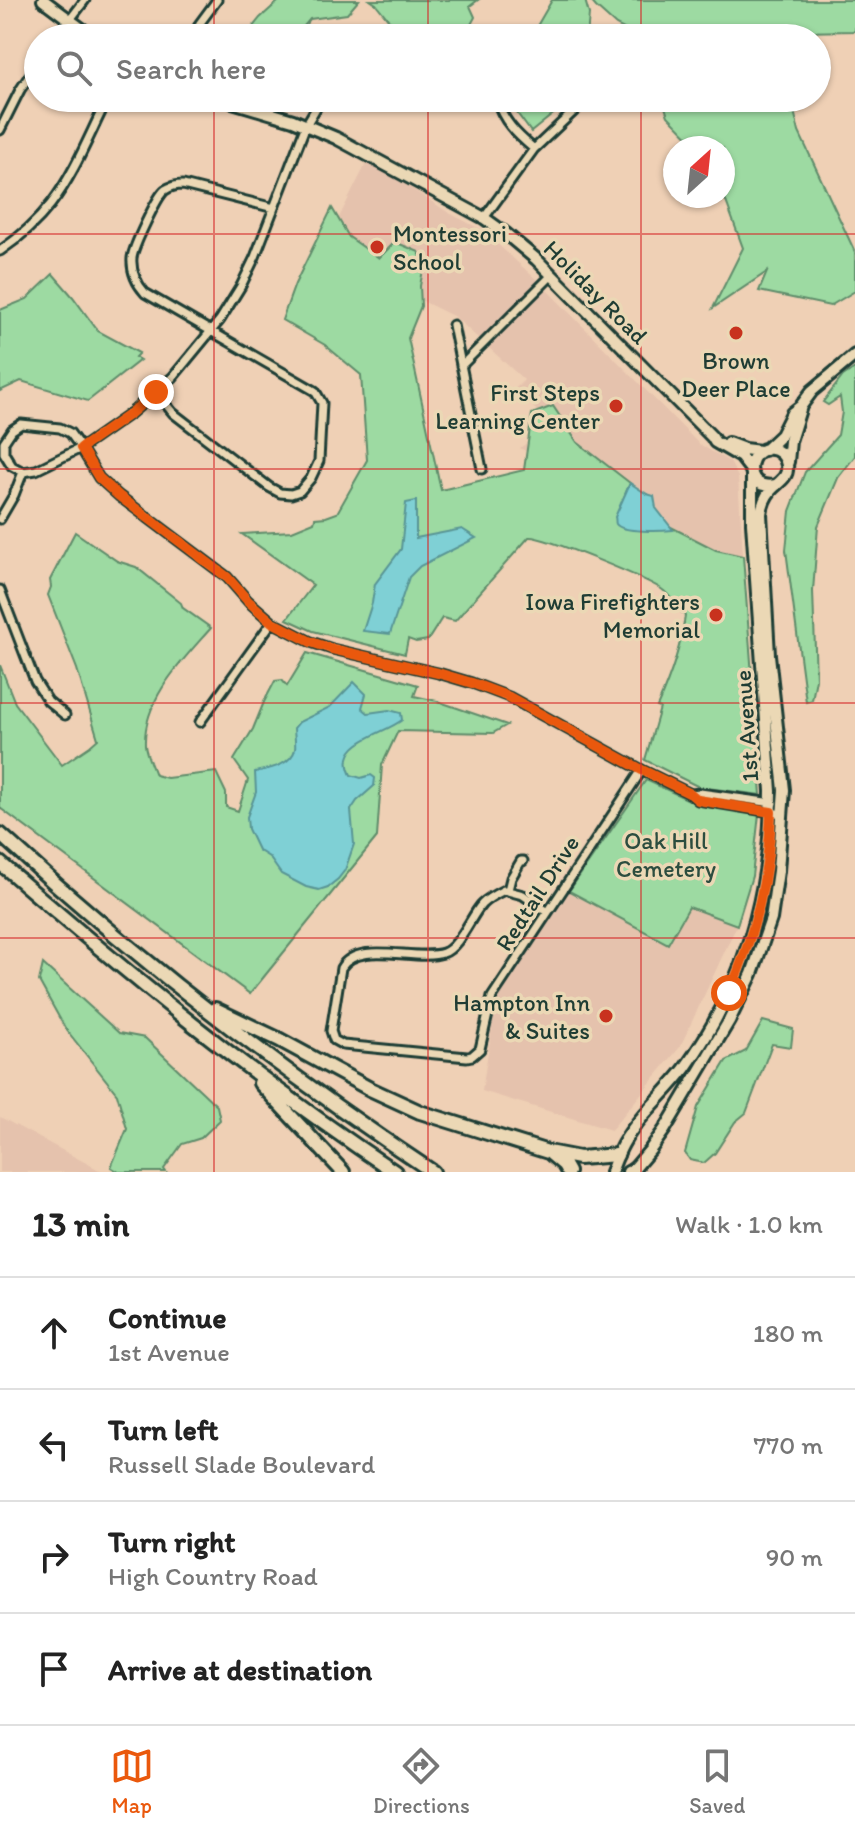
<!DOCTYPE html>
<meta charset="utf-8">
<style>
body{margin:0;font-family:Itim,sans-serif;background:#f2f2f2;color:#222}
.compass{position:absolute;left:663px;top:136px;width:72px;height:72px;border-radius:50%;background:#fff;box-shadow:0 2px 6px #0004;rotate:27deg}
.stop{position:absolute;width:24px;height:24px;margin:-18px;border:6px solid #ea580c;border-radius:50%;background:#fff}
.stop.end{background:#ea580c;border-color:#fff;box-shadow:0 2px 8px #0008}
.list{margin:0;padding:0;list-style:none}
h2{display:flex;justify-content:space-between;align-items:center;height:104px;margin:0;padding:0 32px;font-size:34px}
h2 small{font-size:26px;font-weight:400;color:#767676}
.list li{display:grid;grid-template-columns:52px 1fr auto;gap:24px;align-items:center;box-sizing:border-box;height:112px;padding:0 32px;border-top:2px solid #e0e0e0}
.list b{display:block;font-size:30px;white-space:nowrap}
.list p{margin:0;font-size:26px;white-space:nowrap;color:#767676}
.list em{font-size:26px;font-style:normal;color:#767676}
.icon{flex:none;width:44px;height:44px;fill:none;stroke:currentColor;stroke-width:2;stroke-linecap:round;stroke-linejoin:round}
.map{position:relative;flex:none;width:855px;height:1172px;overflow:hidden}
.search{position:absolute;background:#fff;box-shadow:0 2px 6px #0004;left:24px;right:24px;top:24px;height:88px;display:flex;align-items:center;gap:20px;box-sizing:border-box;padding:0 28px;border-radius:44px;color:#767676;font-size:30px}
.sheet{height:552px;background:#fff}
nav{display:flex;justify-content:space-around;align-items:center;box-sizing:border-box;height:112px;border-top:2px solid #e0e0e0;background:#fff;font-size:22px;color:#767676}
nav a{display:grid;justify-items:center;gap:4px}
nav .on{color:#ea580c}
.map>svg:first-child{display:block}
.built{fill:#e5c2ad}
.green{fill:#9ddaa2;stroke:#5e8c6b;stroke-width:2}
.water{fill:#7fd0d5;stroke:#599595;stroke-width:2}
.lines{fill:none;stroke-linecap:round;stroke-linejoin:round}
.street-casing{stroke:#1f3d34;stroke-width:13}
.secondary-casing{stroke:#1f3d34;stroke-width:16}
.highway-casing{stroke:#1f3d34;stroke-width:18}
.street{stroke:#ebd8b5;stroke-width:7}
.secondary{stroke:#ebd8b5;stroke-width:10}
.highway{stroke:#ebd8b5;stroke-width:12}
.route{stroke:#ea580c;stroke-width:10}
.grid{fill:none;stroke:#d62828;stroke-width:2;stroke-opacity:0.55}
.poi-dot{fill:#c8321e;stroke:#ebd8b5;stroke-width:3}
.labels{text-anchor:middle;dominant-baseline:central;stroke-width:7;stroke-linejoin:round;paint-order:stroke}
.poi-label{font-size:24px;fill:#1f3d34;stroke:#ebd8b5;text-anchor:end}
.street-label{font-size:24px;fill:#1f3d34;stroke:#ebd8b5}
.park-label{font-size:24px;fill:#2c4d3f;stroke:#ebd8b5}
</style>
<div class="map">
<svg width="855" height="1172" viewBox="0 0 855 1172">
<rect width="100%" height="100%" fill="#efd0b5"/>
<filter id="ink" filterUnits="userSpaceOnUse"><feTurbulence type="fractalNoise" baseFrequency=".0125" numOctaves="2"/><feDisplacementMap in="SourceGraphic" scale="16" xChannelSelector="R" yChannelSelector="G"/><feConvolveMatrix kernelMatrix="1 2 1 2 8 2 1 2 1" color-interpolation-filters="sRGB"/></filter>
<g filter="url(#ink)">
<path class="built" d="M 368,160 L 449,213 L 482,230 L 538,281 L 479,339 L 455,317 L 406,293 L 307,281 Z
M 546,289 L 699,444 L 730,462 L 738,477 L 743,556 L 712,549 L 520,448 L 551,425 L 515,389 L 524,380 L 488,347 Z
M 569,891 L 668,943 L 689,906 L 737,925 L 680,1047 L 611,1130 L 482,1091 L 496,1001 Z
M 0,1117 L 103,1172 L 0,1172 Z"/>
<path class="green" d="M 280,0 L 359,0 L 347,14 L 310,19 L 294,38 L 244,38 L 260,18 Z
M 370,0 L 478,0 L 470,6 L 475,17 L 467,32 L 450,38 L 395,38 L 392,24 L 376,4 Z
M 552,0 L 585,0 L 589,14 L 587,38 L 530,38 Z
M 590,0 L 855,0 L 855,31 L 797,32 L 796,38 L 641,38 L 616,25 L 596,7 Z
M 506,98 L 573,98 L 531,132 Z
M 662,98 L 791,98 L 799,132 L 855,252 L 855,291 L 830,306 L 759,291 L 767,272 L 713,308 L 743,248 L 723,193 L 723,148 L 699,148 L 668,116 Z
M 332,208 L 349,237 L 379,258 L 395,242 L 419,252 L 424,264 L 420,286 L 421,306 L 408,338 L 441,490 L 524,470 L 532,414 L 553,406 L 577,442 L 630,483 L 622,502 L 716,550 L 743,556 L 761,795 L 699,787 L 645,760 L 660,708 L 657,707 C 670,678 681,647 685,616 C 678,608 672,598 664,591 C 653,581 544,536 529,537 L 455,621 L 442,618 L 428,640 L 416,642 L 408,639 L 405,654 L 313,631 L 287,619 L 313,585 L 242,534 L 292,531 L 314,522 L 315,518 L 326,517 L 337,513 L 367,460 L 361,375 L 325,345 L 282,320 L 295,284 Z
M 53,274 L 73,297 L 98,331 L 139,353 L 135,357 L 140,360 L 88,401 L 21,381 L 0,391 L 0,310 L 27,299 Z
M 855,368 L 855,456 L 838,478 L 818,526 L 813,591 L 816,679 L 812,700 L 806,702 L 786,550 L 790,511 L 805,472 L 838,435 L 842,412 L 840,397 L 828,405 L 823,402 L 843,376 Z
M 75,532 L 117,561 L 136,567 L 181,603 L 183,608 L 211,628 C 183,660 143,699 145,745 C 146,755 152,766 155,775 L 167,778 L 216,772 L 226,793 L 226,807 L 238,811 L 248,780 L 234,760 L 253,729 L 264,702 L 275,681 L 282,680 L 287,686 L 307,653 L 418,685 L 414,696 L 437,701 L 507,725 L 493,733 L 398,731 L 382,765 L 377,837 L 250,994 L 0,808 L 0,665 L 15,703 L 62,765 L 90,746 L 98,739 L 77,669 L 48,595 L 51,587 L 50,580 Z
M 646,780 L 702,806 L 759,814 L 752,876 L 737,925 L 689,907 L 668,944 L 569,891 Z
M 43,964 L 119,1033 L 145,1038 L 217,1106 L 220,1120 L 201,1138 L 182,1144 L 164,1169 L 166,1172 L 119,1172 L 111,1167 L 127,1129 L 117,1094 L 65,1028 L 39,981 Z
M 763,1021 L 793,1029 L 791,1047 L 772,1044 L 746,1113 L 735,1122 L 715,1153 L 704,1163 L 690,1160 L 685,1153 L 698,1107 L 726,1061 L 746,1051 Z"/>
<path class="water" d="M 630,483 L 647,494 L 654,496 L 656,508 L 673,530 C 663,531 622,533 616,524 C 615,522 616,519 615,517 Z
M 416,501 L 416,538 L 462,529 L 476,538 L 420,566 L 409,577 L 390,634 L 363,631 L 372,603 L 375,584 L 401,549 L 406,503 Z
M 354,682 L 366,694 L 362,708 L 368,713 L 389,710 L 401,713 L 402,720 C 383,735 334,742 351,775 L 361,778 L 371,775 L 375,778 L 374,786 L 357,801 L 351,810 L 354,844 L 345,870 L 338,879 L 328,887 L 319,890 L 306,887 L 281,874 L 269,857 L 258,850 L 248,829 L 247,817 L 256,792 L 255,772 C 268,769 292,765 295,749 C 296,743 294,734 294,728 L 299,722 L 330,707 Z"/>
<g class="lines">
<defs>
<path id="street" d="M 56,38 L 85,0
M 193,38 L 200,23 L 217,0
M 322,98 L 306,125 L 255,257 L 241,286 L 220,320 L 173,377 L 130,414 L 81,448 L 36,470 L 23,472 L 12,466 L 4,453 L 4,442 L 12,430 L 21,424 L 60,428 L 70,433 L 81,448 L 99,478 L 119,496 L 227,577 L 248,601 L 272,622 L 311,642 L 332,649 L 438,673 L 472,683 L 509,697 L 642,770 L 691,794 L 698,800 L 782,814
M 496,98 C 503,121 516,134 534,149
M 0,130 L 20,90 L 38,63
M 484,218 L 534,149 L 588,98
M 0,251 C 19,238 37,222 51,204 C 75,173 90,133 108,98
M 453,325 L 482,469
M 461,366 L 552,275
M 156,392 L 173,413 L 269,487 L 280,493 L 291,494 L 300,491 L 311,478 L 319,461 L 322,403 L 315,391 L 145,293 C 136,283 131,272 132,258 C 133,248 157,196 165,190 C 171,186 176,185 183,185 L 274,208
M 0,519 L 14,495 L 23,472
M 0,590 L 35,681 L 48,701 L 65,715
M 200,722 L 272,622
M 691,794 L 700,793 L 773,803
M 508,890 L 511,878 L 521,861 L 523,861
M 548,912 L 523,895 L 504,890 C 496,894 488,898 482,904 C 471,916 459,948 443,953 C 416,962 358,939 341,968 L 331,1031 L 334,1040 L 343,1045 L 467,1057 L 472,1056 L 480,1049 L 492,997 L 642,770"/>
<path id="secondary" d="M 43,0 L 94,38
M 219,98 L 293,120 L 336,138 L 484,218 L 505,233 L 536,259 L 712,437 L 715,442 L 741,457 L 751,470
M 728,443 L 744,449 L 760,451
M 765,450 L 781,435 L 792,413 L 801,406 L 812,391 L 855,355
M 788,462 L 790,441 L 801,406
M 611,1172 C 615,1162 618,1153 623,1144 C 639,1115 666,1094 685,1068 C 745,984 771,893 771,791 L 752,523 L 752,474
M 628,1172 L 633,1170 L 650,1150 L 665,1129 L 729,1021 L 752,974 L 771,919 L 778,871 L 784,790 L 769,655 L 761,514 C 762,505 765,497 771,490 C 778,482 789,478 787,465 C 786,458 782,453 776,450 C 747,440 739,492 776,485"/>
<path id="highway" d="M 0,834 C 135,958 280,1071 433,1172
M 0,863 C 126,973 255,1079 395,1172
M 215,1009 L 278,1039 L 370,1089 L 420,1112 L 548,1152 L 579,1158 L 617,1155
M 260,1083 L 343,1172
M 551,1154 L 564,1165 L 568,1172
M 633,1170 L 633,1172"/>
</defs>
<use href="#street" class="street-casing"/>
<use href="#secondary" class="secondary-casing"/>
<use href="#highway" class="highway-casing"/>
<use href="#street" class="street"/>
<use href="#secondary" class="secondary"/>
<use href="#highway" class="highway"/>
</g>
</g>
<g class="lines" filter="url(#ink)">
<path class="route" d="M 156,392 L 130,414 L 81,448 L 99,478 L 119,496 L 227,577 L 248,601 L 272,622 L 311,642 L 332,649 L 438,673 L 472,683 L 509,697 L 642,770 L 691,794 L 698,800 L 771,812 C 769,878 755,934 729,993"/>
</g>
<path class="grid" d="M 214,0 L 214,38M 428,0 L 428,38M 641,0 L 641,38M 214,98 L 214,1172M 428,98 L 428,1172M 641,98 L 641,1172M 0,234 L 855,234M 0,469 L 855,469M 0,703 L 855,703M 0,938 L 855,938"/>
<g class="poi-dot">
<circle cx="377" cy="247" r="8"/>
<circle cx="736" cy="333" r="8"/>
<circle cx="616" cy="406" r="8"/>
<circle cx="716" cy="615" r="8"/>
<circle cx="606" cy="1016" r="8"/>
</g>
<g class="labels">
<g class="poi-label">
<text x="393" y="233" text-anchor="start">Montessori<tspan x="393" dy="28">School</tspan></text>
<text x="736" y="360" text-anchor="middle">Brown<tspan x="736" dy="28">Deer Place</tspan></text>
<text x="600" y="392">First Steps<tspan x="600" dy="28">Learning Center</tspan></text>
<text x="700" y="601">Iowa Firefighters<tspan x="700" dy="28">Memorial</tspan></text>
<text x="590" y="1002">Hampton Inn<tspan x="590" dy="28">&amp; Suites</tspan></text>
</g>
<g class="street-label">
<text transform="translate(596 292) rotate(45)">Holiday Road</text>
<text transform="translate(746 726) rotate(-94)">1st Avenue</text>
<text transform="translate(537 893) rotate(-57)">Redtail Drive</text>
</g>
<g class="park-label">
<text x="666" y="840">Oak Hill<tspan x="666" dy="28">Cemetery</tspan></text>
</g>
</g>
</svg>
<svg class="compass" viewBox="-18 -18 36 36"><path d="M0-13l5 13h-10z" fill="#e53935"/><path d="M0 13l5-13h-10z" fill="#767676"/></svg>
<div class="stop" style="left:729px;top:993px"></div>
<div class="stop end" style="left:156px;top:392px"></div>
<div class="search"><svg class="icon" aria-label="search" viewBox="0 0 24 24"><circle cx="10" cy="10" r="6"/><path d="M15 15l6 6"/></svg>Search here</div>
</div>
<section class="sheet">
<h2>13 min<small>Walk · 1.0 km</small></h2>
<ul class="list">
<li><svg class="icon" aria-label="ahead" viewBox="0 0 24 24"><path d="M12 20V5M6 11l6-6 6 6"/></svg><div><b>Continue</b><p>1st Avenue</p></div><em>180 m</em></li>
<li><svg class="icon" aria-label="left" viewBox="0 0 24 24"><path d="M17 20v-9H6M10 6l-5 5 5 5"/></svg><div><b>Turn left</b><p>Russell Slade Boulevard</p></div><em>770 m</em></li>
<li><svg class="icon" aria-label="right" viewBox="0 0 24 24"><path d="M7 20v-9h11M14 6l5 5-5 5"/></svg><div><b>Turn right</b><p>High Country Road</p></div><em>90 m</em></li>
<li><svg class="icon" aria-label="arrive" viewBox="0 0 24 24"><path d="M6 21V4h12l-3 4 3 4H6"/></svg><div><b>Arrive at destination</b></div></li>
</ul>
</section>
<nav>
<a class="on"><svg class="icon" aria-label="map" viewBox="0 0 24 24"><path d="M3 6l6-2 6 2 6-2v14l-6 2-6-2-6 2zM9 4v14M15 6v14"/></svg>Map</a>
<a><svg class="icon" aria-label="directions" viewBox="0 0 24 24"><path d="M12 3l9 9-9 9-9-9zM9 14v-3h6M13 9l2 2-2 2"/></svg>Directions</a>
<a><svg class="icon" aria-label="saved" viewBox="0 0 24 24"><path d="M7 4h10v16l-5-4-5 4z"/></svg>Saved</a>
</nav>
